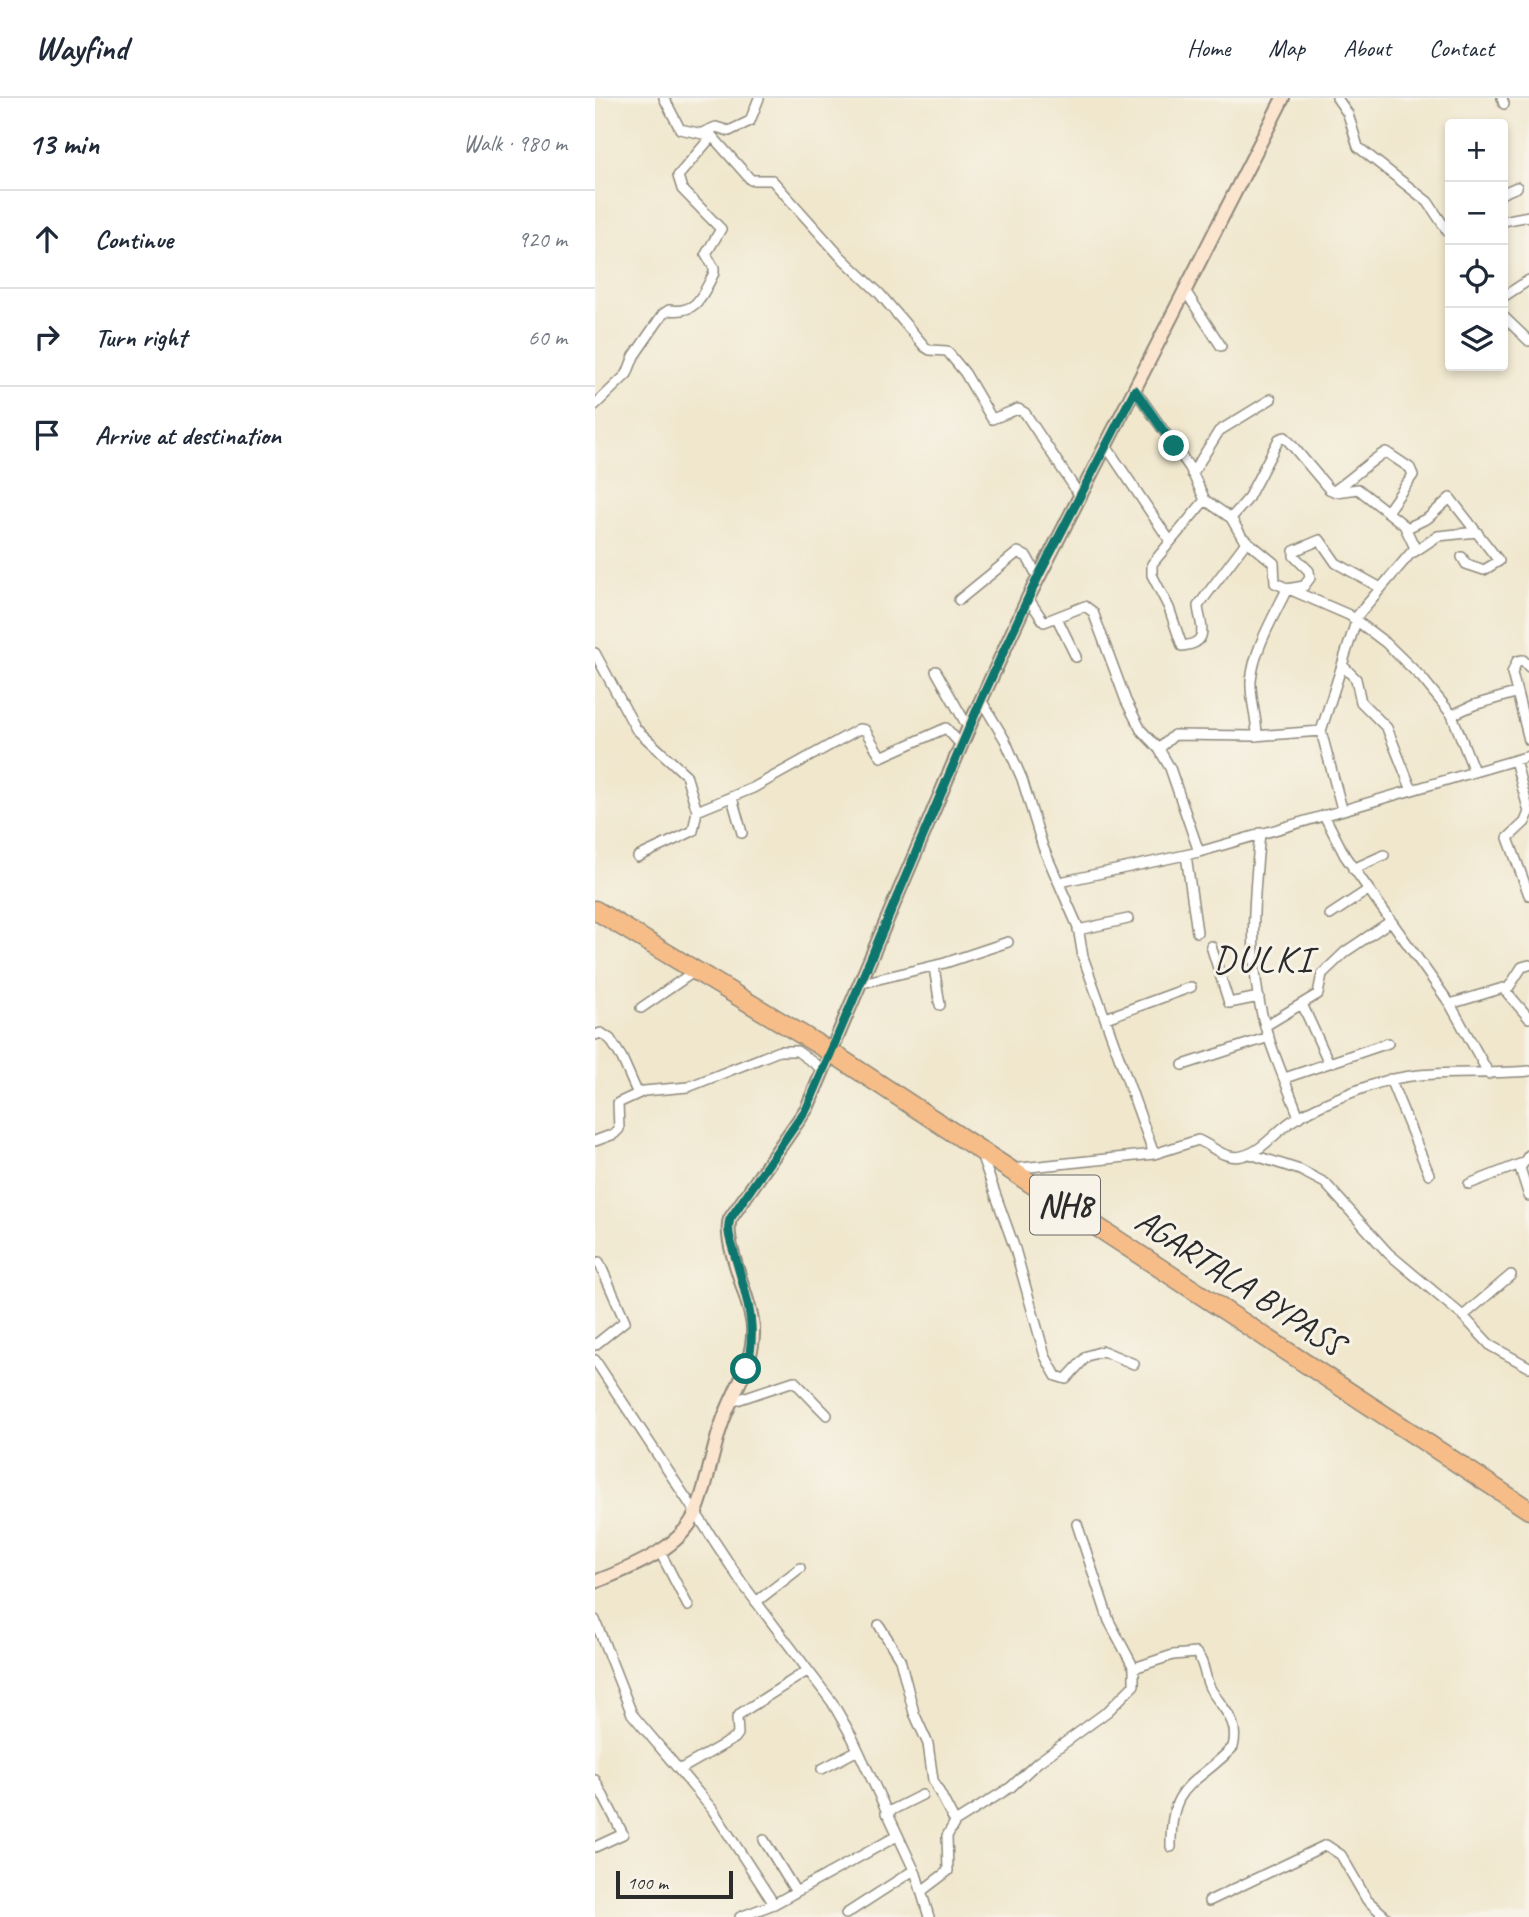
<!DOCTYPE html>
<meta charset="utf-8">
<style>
body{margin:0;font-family:Caveat,sans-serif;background:#f2f2f3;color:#1f2937}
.controls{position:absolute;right:21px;top:21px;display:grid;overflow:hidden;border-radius:7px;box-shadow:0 4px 10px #0003}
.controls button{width:63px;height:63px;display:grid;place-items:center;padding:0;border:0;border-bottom:2px solid #e0e1e3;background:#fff;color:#1f2937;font:35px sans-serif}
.scale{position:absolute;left:21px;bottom:18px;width:117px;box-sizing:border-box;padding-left:7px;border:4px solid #2b2b2b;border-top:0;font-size:19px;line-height:24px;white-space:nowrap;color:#2b2b2b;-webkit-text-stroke:5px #f7f3e8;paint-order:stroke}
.stop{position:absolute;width:21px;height:21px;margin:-16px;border:5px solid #0f766e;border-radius:50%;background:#fff}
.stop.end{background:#0f766e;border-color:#fff;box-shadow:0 2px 7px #0008}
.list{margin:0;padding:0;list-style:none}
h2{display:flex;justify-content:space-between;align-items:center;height:91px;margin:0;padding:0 28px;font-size:30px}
h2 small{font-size:23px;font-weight:400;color:#747a83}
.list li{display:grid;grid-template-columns:46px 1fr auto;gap:21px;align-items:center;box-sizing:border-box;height:98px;padding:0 28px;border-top:2px solid #e0e1e3}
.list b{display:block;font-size:26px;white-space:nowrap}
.list em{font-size:23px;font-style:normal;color:#747a83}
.icon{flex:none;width:38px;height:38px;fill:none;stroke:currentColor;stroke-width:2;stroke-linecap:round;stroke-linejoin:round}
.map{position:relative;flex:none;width:934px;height:1819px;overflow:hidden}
header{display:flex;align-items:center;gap:42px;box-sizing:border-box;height:98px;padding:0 35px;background:#fff;border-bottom:2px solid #e0e1e3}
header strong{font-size:33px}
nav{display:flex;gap:38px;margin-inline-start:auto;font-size:24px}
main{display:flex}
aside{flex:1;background:#fff}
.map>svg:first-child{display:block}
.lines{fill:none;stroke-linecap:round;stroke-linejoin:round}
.street-casing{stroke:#8e897c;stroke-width:12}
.secondary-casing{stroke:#8e897c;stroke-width:16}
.highway-casing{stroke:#8e897c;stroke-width:21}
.street{stroke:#fff;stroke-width:9}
.secondary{stroke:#fce5cf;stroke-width:12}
.highway{stroke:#f7bd88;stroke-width:18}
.route{stroke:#0f766e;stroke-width:9}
.labels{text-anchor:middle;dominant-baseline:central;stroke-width:6;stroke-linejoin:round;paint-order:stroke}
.shield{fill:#f7f3e8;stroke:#686764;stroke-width:2}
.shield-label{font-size:33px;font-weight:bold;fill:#2b2b2b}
.street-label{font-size:35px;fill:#2b2b2b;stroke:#f7f3e8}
.quarter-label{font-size:38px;letter-spacing:2px;fill:#2b2b2b;stroke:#f7f3e8}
</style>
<header>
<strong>Wayfind</strong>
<nav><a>Home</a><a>Map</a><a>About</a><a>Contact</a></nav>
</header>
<main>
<aside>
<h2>13 min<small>Walk · 980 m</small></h2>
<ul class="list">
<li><svg class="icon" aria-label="ahead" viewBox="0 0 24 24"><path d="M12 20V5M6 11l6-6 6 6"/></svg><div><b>Continue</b></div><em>920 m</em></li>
<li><svg class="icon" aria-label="right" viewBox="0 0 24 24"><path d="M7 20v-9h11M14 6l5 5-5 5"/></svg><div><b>Turn right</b></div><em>60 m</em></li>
<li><svg class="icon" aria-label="arrive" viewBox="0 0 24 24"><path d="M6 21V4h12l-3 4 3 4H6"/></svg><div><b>Arrive at destination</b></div></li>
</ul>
</aside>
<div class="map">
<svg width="934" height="1819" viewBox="0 0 934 1819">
<rect width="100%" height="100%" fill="#f7f3e8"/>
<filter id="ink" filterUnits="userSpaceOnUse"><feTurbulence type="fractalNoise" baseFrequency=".0143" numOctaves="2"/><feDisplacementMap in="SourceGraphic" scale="14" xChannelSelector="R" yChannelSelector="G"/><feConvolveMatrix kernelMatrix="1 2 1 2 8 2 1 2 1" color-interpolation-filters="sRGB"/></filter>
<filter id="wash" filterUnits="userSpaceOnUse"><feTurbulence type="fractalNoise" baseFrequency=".00686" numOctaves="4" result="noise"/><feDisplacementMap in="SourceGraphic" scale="28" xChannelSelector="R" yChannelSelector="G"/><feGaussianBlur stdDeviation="1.57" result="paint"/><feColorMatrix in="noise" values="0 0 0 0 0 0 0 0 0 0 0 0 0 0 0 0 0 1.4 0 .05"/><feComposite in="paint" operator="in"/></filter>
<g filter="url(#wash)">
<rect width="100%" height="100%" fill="#f0e7cd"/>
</g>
<g filter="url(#ink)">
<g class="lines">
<defs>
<path id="street" d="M 69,0 L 85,31 L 117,38 L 156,82 L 177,82 L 245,158 L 284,195 L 330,249 L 335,252 L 352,253 L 370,275 L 397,321 L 423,311 L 430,315 L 485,398
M 742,0 L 753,16 L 763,49 L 833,104 L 855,137
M 907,0 L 909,6
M 109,34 L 121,29 L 134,33 L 155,23 L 164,0
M 908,95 L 922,89
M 908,123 L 934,118
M 589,191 L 626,248
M 908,199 L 934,182
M 908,218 L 934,243
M 540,292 L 595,370 L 610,402 L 636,420 L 647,439 L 679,465 L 680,485 L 754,517 L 791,545 L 827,580 L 857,617 L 879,673
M 0,307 L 32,276 L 39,258 L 68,216 L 74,212 C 102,216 107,198 119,175 L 119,170 L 111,156 L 126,131 L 87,91 L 83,78 L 117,38
M 511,348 L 575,443
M 597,376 L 624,333 L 676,301
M 740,392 C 750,386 785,355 791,354 L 815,370 L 818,377 L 792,414
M 610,402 L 557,466 L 557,477 L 574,510 L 587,548 C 618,545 604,524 603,508 L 652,443
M 812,430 L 833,420 L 855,400 L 904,463 L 889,472 L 871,466 L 867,459
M 819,454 L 843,438 L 882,434
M 433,500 L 449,524 L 490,508 L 498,514 L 531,603 L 546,632 L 564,651 L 575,670 L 604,754
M 364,502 L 423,454 L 432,459 L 443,479
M 462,520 L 481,559
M 0,555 L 41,631 L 91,677 L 102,713 L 158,690 L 264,631 L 270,632 L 286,659 L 351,630 L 367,648
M 748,568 L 761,581 L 766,604 L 792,630 L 816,690
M 934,569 L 928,562 L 922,563 L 917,575 L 934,642
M 341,573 L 374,631
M 386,602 L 410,642 L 427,681 L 448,749 L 483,829 L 488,859 L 559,1056
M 857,617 L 879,607 L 920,595
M 726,633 L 747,711
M 662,638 C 662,620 655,601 656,583 C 659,551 678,520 692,491 L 709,488 L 715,480 L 714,473 L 699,458 L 699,453 L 725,442 L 741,465 L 786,490
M 564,651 L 579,637 L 659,638 L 726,633 L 763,517 L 820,450 L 809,427 L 763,391 L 741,394 L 734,391 L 690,339 L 684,341 L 652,402 L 636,420
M 920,662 L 934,714 L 930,724 L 913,740 L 934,797
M 137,700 L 147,735
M 729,717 L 750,758 L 855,906 L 894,976
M 665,735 C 659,798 652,866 670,928 C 679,959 693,989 704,1019
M 591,757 L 602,834
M 43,759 L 98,733 L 102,713
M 758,771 L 789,757
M 465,784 L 604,754 L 934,658
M 735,817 L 773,792
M 483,832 L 533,821
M 616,848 L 634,905 L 664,899
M 339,869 L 345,907
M 267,885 L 350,865 L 413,844
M 912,892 L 927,869 L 934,867
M 707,906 L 734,965
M 855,906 L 908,890 L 934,920
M 46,910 L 100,873
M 511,920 L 596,889
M 670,928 L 723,896 L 727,876 L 750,854 L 796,823
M 0,937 L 6,935 L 15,941 L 27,960 L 42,994
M 588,967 L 674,939
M 690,980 L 793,945
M 795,981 L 834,1076
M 0,1043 L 19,1036 L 24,1031 L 23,1005 L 49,993 L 93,989 L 184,953 L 202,953 L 227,971
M 386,1056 L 420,1151 L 450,1258 L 461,1278 L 471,1281 L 492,1258 L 508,1253 L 539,1266
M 655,1056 L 705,1072 L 730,1085 L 793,1155 L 868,1218 L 896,1248 L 934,1269
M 934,1057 L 925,1070 L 934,1098
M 416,1071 L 559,1056 L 603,1042 C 618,1048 629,1062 647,1058 C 669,1053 681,1032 700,1021 C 722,1008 749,997 774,988 C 826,969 880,978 934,973
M 874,1086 L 925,1066
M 868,1218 L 916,1177
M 0,1247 L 30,1223 L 4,1164
M 0,1262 L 147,1485 L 237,1604 L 257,1639 L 321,1776 L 334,1819
M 136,1304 L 199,1283 L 232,1317
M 64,1452 L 93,1508
M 161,1504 L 205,1470
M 0,1522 L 37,1616 L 117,1711 L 179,1806
M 284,1527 L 305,1561 L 319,1615 L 333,1646 L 338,1682 L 360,1724
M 539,1570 L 578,1557 L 601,1555 C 610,1564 609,1579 615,1590 C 627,1611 645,1622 638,1649 C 600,1689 575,1683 576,1749
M 227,1671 L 263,1652
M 84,1672 L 140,1640 L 143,1636 L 142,1620 L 146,1615 L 212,1573
M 0,1682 L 28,1736 L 0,1749
M 291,1715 L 327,1697
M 169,1742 L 201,1794
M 328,1792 L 353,1773 L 352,1738 L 360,1724 L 416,1689 L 442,1665 L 513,1613 L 539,1587 L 539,1570 L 514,1523 L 482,1426
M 614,1803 L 731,1747 L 746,1757 L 772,1802 L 791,1819
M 251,1816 L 319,1772
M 145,1819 L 179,1806 L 302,1738"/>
<path id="secondary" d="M 0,1484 C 35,1470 87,1451 102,1412 C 113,1384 117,1353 127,1325 C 138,1293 160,1264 158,1229 C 156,1201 127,1144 135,1121 L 212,1010 L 377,622 L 433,500 L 688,0"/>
<path id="highway" d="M 0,812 L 234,953 L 934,1412"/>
</defs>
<use href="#street" class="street-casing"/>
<use href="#secondary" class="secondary-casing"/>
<use href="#highway" class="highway-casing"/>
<use href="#street" class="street"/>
<use href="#secondary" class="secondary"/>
<use href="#highway" class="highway"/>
</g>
</g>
<g class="lines" filter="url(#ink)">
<path class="route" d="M 151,1271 C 164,1231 151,1197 140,1158 C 137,1146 131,1134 135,1121 L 212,1010 L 386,602 L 443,479 L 540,292 L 579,348"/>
</g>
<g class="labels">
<rect class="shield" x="435" y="1077.5" width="70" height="59" rx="5"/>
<g class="shield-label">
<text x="470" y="1107">NH8</text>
</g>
<g class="street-label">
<text transform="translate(645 1184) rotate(33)">AGARTALA BYPASS</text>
</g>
<g class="quarter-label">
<text x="668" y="860">DULKI</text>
</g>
</g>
</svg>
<div class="controls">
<button>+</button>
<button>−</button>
<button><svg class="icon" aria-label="locate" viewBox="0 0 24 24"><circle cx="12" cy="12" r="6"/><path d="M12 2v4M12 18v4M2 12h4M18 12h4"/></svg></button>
<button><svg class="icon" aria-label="layers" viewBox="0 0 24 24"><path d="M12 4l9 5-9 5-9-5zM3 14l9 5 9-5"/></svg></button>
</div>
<div class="scale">100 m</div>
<div class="stop" style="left:151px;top:1271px"></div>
<div class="stop end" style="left:579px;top:348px"></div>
</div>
</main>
